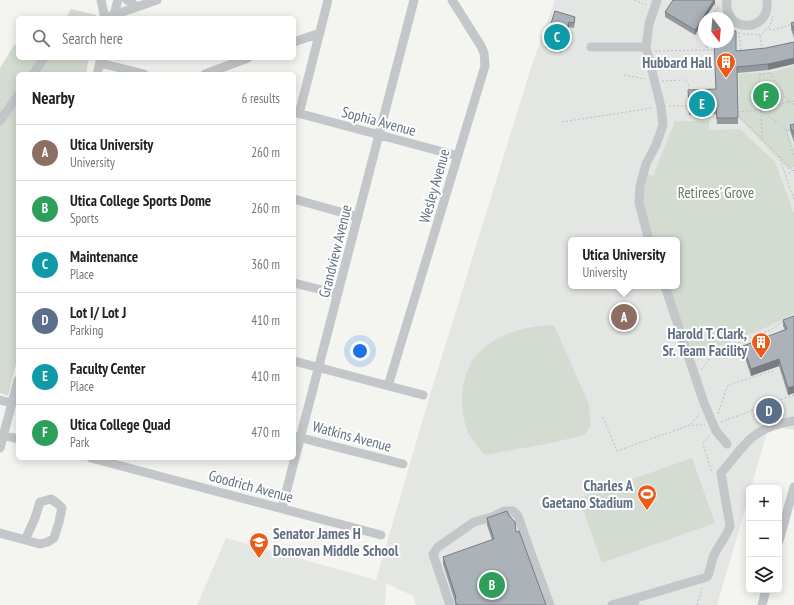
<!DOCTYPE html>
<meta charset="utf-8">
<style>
body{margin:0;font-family:"PT Sans Narrow",sans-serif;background:#f2f2f2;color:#222}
.controls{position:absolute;right:12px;bottom:12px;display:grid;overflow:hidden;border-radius:6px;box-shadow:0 2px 10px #0003}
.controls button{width:36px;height:36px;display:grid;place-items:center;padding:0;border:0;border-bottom:1px solid #e0e0e0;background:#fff;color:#222;font:20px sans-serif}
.compass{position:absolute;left:698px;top:12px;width:36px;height:36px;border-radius:50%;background:#fff;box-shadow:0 2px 10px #0003;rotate:164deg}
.you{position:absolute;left:360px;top:351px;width:14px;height:14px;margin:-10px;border:3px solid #fff;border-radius:50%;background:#1a73e8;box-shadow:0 0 0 6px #1a73e833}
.badge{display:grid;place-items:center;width:26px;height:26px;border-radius:50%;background:#ec5a18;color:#fff;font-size:13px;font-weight:700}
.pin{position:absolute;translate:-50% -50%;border:2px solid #fff;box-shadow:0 1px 4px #0006}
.popup{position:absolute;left:568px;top:237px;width:112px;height:52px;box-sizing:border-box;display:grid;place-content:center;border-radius:6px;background:#fff;filter:drop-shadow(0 1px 3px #0005);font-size:13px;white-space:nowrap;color:#767676}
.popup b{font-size:15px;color:#222}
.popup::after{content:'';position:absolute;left:50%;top:100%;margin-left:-8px;border:8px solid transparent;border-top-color:#fff}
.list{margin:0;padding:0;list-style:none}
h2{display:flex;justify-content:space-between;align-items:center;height:52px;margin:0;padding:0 16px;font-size:17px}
h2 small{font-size:13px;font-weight:400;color:#767676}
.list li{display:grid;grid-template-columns:26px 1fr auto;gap:12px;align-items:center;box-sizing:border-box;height:56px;padding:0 16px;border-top:1px solid #e0e0e0}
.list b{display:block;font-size:15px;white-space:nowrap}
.list p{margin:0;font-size:13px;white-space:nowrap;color:#767676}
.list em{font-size:13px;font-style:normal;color:#767676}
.icon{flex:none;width:22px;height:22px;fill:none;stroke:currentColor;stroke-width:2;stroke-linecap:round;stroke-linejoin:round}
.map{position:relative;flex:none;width:794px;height:605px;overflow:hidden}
.search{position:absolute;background:#fff;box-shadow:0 2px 10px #0003;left:16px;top:16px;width:280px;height:44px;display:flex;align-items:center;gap:10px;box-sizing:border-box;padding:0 14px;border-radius:6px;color:#767676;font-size:15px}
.panel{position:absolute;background:#fff;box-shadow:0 2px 10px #0003;left:16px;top:72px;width:280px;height:388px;border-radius:6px}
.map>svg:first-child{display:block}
.built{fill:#e4e6e3;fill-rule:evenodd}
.green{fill:#d4dcd1}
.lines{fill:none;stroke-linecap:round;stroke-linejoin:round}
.path{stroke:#bdbec1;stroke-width:1;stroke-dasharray:2 2;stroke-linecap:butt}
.minor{stroke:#c3c7ca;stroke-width:9}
.wall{fill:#939a9f}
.shaded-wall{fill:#787d82}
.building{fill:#abb3b9;stroke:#787d82}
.labels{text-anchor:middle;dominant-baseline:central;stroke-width:4;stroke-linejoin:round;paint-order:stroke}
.poi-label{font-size:15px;font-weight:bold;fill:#617183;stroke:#fff;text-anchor:end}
.street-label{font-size:15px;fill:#617183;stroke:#fff}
.park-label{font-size:15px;fill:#647a61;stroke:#fff}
</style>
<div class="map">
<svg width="794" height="605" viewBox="0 0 794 605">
<rect width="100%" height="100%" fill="#f4f4f0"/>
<path class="built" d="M 555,0 L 794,0 L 794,430 L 769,425 L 751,488 L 749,488 L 749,496 L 717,605 L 416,605 L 413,596 L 386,583 L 385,605 L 197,605 L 226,538 L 376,580 L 430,395 L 530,71 ZM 704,18 L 728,18 L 728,42 L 704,42 ZM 571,240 L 677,240 L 677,286 L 571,286 Z"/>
<path class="green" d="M 71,9 L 96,15 L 96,18 L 66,18 Z
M 14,45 L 18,46 L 18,58 L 89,58 L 86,74 L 18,74 L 18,356 L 8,396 L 0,393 L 0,68 Z
M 794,66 L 794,130 L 788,132 L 794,149 L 794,167 L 789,170 L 739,118 L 739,74 L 772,72 Z
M 675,121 L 709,121 L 709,130 L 740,129 L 775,162 L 794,213 L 794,314 L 763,329 L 710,350 C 702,351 695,349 688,345 L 667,286 L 677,286 L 677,240 L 651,240 L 641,200 L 647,174 L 653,176 Z
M 554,325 L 589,404 L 591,425 L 585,435 L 546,444 L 485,455 C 478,447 469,437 466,427 C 459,405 461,377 474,358 C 478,353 486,346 492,342 C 495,339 500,338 503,336 C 523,328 532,326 554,325 Z
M 692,458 L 715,523 L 602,563 L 579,498 Z"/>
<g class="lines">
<path class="path" d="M 634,0 L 646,5
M 714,4 L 719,8
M 709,18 L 718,8
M 769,29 L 775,30 L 792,24
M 739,32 L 741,51
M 696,34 L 700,35 L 704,33
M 743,34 L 760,35 L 770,26 L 773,16
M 760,36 L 762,48
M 706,42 L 707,50 L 714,50
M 655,51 L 707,50
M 770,73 L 789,102 L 760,110 L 759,75 Z
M 624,75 L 645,79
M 662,81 L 684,80 C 689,82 689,85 689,90
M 789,102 L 794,104
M 789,102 L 794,101
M 669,106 L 688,106
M 738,112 L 760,110 L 787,130 L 790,129
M 738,115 L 762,139 L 761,111
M 562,122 L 652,108
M 786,130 L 794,157
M 762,139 L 794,171
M 779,156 L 794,200
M 785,176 L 794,169
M 696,352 L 705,354 L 715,352
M 701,370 L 715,352 L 770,330 L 784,321
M 718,414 L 727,387 L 731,384 L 773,371
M 603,417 L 617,451 L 690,425 L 705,425
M 721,422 L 794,395
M 691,424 L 699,414
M 709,436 L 703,444 L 712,473
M 697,605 L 703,586"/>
<path class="minor" d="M 101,0 L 105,18
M 127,0 L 137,7
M 727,0 C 723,34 771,34 767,0
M 105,18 L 157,0
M 113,18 L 118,0
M 294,42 L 320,33
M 591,47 L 646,47 L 649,24 L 657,0
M 646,47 L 661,107 L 663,125 L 656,145 L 646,164 L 640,186 L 639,203 L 649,240
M 100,63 L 144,74
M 33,74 L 44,58
M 97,74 L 101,58
M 205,74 L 248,58
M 294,112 L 458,156
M 299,114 L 328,0
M 0,121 L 18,95
M 294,199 L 358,217
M 294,283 L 338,294
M 665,286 L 704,403 L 716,431 L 727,444
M 294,361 L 423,395
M 388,386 L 485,66 L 484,53 L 481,46 L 452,0
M 0,400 L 12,403
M 3,435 L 18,439
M 294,436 L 403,464
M 0,448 L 18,380
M 91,458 L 381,535
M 282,508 L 414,0
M 0,533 L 40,544 L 48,542 L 54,538 L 59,522 L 62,508 L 58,504 L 51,499 L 40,502 L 35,518 L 25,540
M 779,541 L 794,487
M 450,605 L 433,554 L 438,547 L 474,522 L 492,517 L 504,511 L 513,511 L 518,516 L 529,548 L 550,605
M 612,605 L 636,598
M 634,605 L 636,598 L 707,577 C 710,572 710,567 712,561 C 715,548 726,539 730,526 L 721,473 C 730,463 744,443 754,436 C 764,428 781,423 794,421
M 762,605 L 766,590"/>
</g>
<path class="wall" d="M 715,0 L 715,3 L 705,18 L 704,18 L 704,20 L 695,35 L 665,17 L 665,12 Z
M 555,11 L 575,21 L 574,28 L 569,27 L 561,52 L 545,47 L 545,42 Z
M 794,22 L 794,38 L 791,29 L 791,23 Z
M 794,42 L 768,70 L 737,73 L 738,124 L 717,124 L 716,114 L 689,115 L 688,90 L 716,89 L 736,51 L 766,48 Z
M 794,124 L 794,142 L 790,131 L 790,125 Z
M 794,316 L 794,393 L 788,395 L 779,366 L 751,376 L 743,352 L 743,346 L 785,330 L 783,326 L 783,320 Z
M 509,516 L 516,532 L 546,605 L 455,605 L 455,602 L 443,564 L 443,557 L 492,540 L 487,525 L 487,518 Z"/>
<path class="shaded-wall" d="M 714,0 L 715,0 L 715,3 L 705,18 L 704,18 L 704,20 L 695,35 L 695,30 Z
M 569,22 L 569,27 L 561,52 L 561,47 Z
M 794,58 L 794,64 L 768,70 L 768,64 Z
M 779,359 L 779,366 L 751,376 L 751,369 Z
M 794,386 L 794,393 L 788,395 L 788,388 Z"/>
<path class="building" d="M 673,0 L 714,0 L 695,30 L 665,12 Z
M 555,11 L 575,17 L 574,23 L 569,22 L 561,47 L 545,42 Z
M 794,22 L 794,31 L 791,23 Z
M 728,31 L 736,31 L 736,51 L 766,48 L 794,42 L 794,58 L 768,64 L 737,67 L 738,118 L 717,118 L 716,107 L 689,108 L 688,90 L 716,89 L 714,42 L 728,42 Z
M 794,124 L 794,135 L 790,125 Z
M 794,316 L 794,386 L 788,388 L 779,359 L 751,369 L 743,346 L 787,329 L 783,320 Z
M 507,511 L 509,516 L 510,516 L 512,519 L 515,522 L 516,532 L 519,531 L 546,605 L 457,605 L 455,601 L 456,597 L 443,557 L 494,539 L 487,518 Z"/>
<defs>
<symbol id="building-pin" viewBox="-11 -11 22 30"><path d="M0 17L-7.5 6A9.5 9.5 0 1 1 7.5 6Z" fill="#ec5a18" stroke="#fff"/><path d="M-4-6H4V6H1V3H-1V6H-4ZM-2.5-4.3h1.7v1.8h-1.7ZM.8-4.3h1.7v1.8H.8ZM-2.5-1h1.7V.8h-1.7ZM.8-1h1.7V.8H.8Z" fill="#fff"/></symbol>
<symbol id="stadium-pin" viewBox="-11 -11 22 30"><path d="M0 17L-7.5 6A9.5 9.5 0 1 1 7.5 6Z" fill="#ec5a18" stroke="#fff"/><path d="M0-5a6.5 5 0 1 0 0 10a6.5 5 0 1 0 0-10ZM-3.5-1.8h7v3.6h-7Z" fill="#fff"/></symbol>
<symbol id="school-pin" viewBox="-11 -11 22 30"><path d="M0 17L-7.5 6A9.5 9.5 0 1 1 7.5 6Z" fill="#ec5a18" stroke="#fff"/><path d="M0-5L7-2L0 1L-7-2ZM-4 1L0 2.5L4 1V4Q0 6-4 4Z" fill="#fff"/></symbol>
</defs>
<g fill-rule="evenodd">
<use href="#building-pin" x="715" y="51" width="22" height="30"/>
<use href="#building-pin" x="750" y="331" width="22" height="30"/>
<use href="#stadium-pin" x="636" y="483" width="22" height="30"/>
<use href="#school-pin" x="248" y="531" width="22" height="30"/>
</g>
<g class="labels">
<g class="poi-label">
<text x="712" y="62">Hubbard Hall</text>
<text x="747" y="333">Harold T. Clark,<tspan x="747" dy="17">Sr. Team Facility</tspan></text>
<text x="633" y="485">Charles A<tspan x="633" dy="17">Gaetano Stadium</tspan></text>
<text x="273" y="533" text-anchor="start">Senator James H<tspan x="273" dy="17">Donovan Middle School</tspan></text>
</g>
<g class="street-label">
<text transform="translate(379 121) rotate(15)">Sophia Avenue</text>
<text transform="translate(434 186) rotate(-74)">Wesley Avenue</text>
<text transform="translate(335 251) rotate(-76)">Grandview Avenue</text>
<text transform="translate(352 436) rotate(15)">Watkins Avenue</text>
<text transform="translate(251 486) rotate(15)">Goodrich Avenue</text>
</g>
<g class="park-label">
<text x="716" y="192">Retirees' Grove</text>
</g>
</g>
</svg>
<div class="controls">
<button>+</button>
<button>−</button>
<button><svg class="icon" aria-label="layers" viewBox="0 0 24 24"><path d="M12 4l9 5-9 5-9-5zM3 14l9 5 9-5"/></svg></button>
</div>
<svg class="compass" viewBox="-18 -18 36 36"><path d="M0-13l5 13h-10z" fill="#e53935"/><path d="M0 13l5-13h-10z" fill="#767676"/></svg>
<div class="you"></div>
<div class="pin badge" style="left:624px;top:317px;background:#8d6e63">A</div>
<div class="popup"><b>Utica University</b>University</div>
<div class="pin badge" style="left:492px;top:585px;background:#2e9e5b">B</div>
<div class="pin badge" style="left:557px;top:37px;background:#0f9aa8">C</div>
<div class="pin badge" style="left:769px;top:411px;background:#5c6f8a">D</div>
<div class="pin badge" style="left:702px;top:104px;background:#0f9aa8">E</div>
<div class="pin badge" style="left:766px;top:96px;background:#2e9e5b">F</div>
<div class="search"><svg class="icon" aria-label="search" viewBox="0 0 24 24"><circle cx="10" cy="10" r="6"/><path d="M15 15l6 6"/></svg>Search here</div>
<section class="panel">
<h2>Nearby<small>6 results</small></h2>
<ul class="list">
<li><span class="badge" style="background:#8d6e63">A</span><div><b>Utica University</b><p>University</p></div><em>260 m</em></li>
<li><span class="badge" style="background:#2e9e5b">B</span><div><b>Utica College Sports Dome</b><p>Sports</p></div><em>260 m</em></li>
<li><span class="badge" style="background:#0f9aa8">C</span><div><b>Maintenance</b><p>Place</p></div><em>360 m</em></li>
<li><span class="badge" style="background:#5c6f8a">D</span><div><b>Lot I/ Lot J</b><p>Parking</p></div><em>410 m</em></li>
<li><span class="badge" style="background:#0f9aa8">E</span><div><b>Faculty Center</b><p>Place</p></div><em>410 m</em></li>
<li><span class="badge" style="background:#2e9e5b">F</span><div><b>Utica College Quad</b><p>Park</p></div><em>470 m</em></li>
</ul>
</section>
</div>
